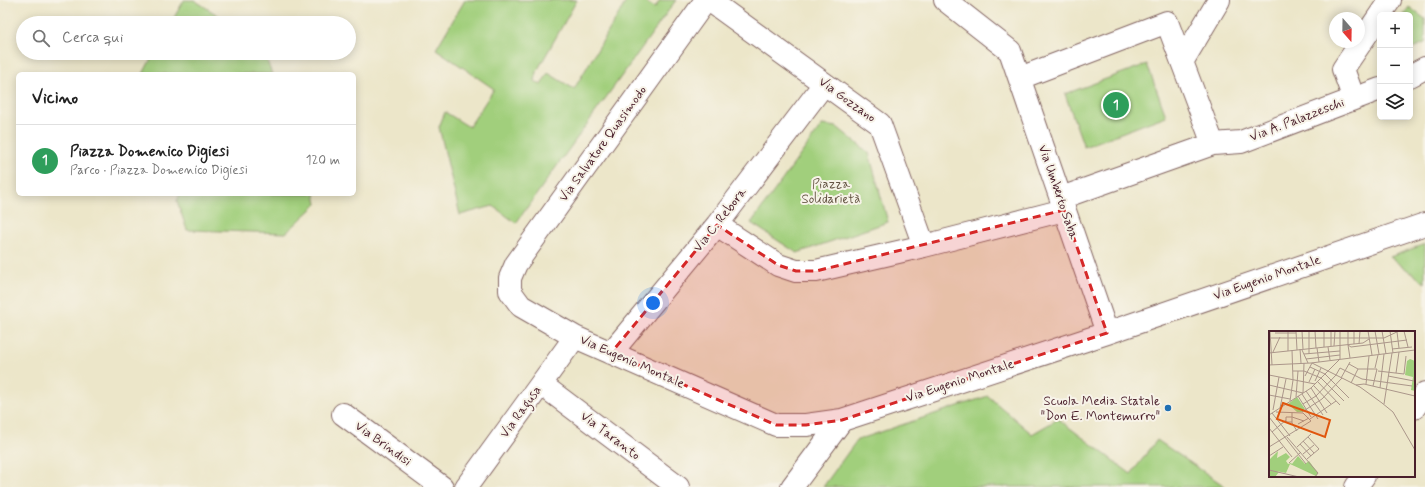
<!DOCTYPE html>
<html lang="it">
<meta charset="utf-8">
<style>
body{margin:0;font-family:Mynerve,sans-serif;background:#f6f6f6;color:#222}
.controls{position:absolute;right:12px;top:12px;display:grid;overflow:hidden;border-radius:6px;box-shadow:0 2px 10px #0003}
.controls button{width:36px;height:36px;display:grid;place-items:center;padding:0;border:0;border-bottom:1px solid #e0e0e0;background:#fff;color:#222;font:20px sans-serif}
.compass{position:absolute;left:1329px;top:12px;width:36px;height:36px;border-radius:50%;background:#fff;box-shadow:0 2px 10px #0003;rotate:160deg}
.you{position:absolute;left:653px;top:303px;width:14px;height:14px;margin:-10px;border:3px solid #fff;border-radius:50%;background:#1a73e8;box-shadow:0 0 0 6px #1a73e833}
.badge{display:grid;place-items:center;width:26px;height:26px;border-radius:50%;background:#0b8043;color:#fff;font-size:13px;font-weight:700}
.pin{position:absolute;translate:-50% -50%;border:2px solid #fff;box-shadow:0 1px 4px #0006}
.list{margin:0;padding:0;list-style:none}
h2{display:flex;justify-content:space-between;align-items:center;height:52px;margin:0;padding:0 16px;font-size:17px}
h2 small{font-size:13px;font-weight:400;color:#767676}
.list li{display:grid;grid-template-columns:26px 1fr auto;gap:12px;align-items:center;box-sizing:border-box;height:72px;padding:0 16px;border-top:1px solid #e0e0e0}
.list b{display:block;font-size:15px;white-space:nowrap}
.list p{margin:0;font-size:13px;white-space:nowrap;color:#767676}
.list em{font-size:13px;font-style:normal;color:#767676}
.icon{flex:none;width:22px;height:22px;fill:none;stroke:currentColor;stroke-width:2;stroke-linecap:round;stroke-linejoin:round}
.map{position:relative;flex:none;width:1425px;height:487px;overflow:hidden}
.search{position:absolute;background:#fff;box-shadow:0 2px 10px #0003;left:16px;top:16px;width:340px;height:44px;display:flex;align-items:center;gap:10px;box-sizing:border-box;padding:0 14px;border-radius:22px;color:#767676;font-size:15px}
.panel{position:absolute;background:#fff;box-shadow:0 2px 10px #0003;left:16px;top:72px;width:340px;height:124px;border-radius:6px}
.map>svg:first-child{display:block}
.green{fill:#a1cf7c;stroke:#767754}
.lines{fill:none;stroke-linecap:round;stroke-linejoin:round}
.minor-casing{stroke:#836562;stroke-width:24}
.major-casing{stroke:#836562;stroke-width:24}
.minor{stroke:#fff;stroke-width:22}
.major{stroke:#fff;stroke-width:22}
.marked{fill:#d62828;fill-opacity:0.2;stroke:#d62828;stroke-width:3;stroke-dasharray:8 5;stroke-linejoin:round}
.poi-dot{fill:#1f6fb2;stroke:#f7f3e8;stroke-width:1.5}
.labels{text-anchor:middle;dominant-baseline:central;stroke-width:4;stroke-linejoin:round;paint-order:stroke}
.street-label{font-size:13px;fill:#4a1f2b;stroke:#f7f3e8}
.park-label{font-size:13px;fill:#645443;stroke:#f7f3e8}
.poi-label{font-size:13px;fill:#4a1f2b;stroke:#f7f3e8;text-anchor:end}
.inset-road{fill:none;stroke:#ab968a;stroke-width:1}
.view{fill:#e0560e;fill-opacity:0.15;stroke:#e0560e;stroke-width:2}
.inset-edge{fill:none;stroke:#4a1f2b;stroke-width:2}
</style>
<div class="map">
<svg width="1425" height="487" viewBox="0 0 1425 487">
<rect width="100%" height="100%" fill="#f7f3e8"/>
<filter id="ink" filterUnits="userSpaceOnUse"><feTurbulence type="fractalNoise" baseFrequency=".025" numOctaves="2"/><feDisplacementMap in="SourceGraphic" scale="8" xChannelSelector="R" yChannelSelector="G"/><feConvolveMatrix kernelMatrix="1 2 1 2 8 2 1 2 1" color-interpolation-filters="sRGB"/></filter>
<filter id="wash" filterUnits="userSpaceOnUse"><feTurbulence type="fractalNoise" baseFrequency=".012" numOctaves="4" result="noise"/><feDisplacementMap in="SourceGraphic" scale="16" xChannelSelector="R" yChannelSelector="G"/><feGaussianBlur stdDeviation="0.9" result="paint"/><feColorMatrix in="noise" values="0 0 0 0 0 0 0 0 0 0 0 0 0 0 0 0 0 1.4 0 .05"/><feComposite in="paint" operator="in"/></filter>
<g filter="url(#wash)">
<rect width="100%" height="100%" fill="#ece6c9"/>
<path class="green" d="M 184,0 L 194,0 L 230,23 L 171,23 Z
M 465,0 L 577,0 L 537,71 L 535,81 L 541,85 L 548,73 L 574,89 L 627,0 L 642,0 L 655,8 L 660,0 L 676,0 L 516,223 L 493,206 L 460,215 L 439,127 L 445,112 L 469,127 L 494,89 L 436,49 Z
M 1409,7 L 1425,19 L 1425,43 L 1410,49 L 1410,15 L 1404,15 Z
M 154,53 L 264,53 L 272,74 L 143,74 Z
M 1147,64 L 1166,116 L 1084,147 L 1065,94 Z
M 822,125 L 837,127 L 869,153 L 888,222 L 797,253 L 751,223 Z
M 180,194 L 315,194 L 317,204 L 286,233 L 187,230 L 177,201 Z
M 1425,244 L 1425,283 L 1390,257 Z
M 988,396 L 1032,434 L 1058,419 L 1131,474 L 1157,440 L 1226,487 L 823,487 L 857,440 Z"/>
</g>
<g filter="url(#ink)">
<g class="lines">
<defs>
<path id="minor" d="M 706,0 L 516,264 L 510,278 L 510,291 L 521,306 L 575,337 L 776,425 L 806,425 L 842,420 L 1107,333 L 1425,224
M 709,0 L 880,124 L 924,246
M 945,0 L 1010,51 L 1107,333
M 1182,62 L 1219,0
M 1410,76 L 1425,68
M 1020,78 L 1167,22 L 1213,144 L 1061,198
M 1354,99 L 1343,69 L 1390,0
M 1213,144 L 1241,142 L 1380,89
M 717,225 L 778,265 L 796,271 L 816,271 L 924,246 L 1064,210
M 611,353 L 717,225 L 824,84
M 541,384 L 678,487
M 343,414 L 442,487
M 466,487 L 575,337
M 792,487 L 842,420"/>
<path id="major" d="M 1414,408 L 1425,393
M 1356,487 L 1364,476"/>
</defs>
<use href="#minor" class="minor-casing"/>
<use href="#major" class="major-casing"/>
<use href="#minor" class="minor"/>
<use href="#major" class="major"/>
</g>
</g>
<path class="marked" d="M 1064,210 L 1107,333 L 842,420 L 806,425 L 776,425 L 611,353 L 717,225 L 778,265 L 796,271 L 816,271 Z"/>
<circle class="poi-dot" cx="1168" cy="408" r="4"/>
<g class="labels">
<g class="street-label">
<text transform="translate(847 100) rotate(36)">Via Gozzano</text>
<text transform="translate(1297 120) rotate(-21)">Via A. Palazzeschi</text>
<text transform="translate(603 144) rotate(-54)">Via Salvatore Quasimodo</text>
<text transform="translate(1058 192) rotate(71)">Via Umberto Saba</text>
<text transform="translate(720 220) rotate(-52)">Via C. Rebora</text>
<text transform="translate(1267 278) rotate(-19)">Via Eugenio Montale</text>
<text transform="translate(632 362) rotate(24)">Via Eugenio Montale</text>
<text transform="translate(960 381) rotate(-18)">Via Eugenio Montale</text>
<text transform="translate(521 412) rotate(-54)">Via Ragusa</text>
<text transform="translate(610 436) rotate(37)">Via Taranto</text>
<text transform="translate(383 444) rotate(36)">Via Brindisi</text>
</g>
<g class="park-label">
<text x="831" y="184">Piazza<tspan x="831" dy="15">Solidarietà</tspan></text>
</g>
<g class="poi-label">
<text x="1160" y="401">Scuola Media Statale<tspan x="1160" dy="15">"Don E. Montemurro"</tspan></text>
</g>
</g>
<g transform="translate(1269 331)">
<rect width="146" height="146" fill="#ece6c9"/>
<path d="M 141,28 L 146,30 L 146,60 L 142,59 L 144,46 L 136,44 L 138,30 ZM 28,66 L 36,78 L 33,81 L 28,81 L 19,73 ZM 9,120 L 8,127 L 17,122 L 21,126 L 17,130 L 19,133 L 22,132 L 23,133 L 29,125 L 36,133 L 40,130 L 49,142 L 47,145 L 21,133 L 17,142 L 7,140 L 10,141 L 6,146 L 0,146 L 0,129 Z" fill="#a1cf7c"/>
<path class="inset-road" d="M 1,0 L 3,34M 27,0 L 28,19M 33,0 L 34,18M 40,0 L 40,23M 46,0 L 47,17M 55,0 L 55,16M 62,0 L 62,15M 99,0 L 103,24M 106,0 L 110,23M 113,0 L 117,23M 121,0 L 124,22M 135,0 L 139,16M 128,1 L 130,17M 6,2 L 27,2M 0,7 L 115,7 L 130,0M 85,13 L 85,0M 90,13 L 91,0M 79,14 L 82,16 L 138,9M 79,14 L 79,0M 79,14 L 81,27M 65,15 L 66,0M 71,15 L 71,0M 59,16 L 61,29M 48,17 L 50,31M 31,18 L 32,32M 123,18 L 143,16M 33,19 L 39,32M 19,20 L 19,0M 4,21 L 11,6M 0,22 L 94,12 L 100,8M 35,23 L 71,20M 37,28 L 71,24M 71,28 L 71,15M 43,32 L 91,56 L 113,72 L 124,81 L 146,119M 80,33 L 89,38 L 108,38 L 104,55M 0,34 L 42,32 L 146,19M 41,36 L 56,43 L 80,67M 106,37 L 109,24M 24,40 L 35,40 L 52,47 L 75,70M 109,40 L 135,43 L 137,25M 127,42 L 130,21M 0,44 L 46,53M 36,45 L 43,32M 119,45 L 145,50M 72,47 L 81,31M 46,50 L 52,37M 48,50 L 71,74M 40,51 L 46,38M 82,52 L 89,38M 97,53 L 100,25M 0,54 L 34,62 L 35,32M 87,54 L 95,53 L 146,65M 45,55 L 62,73M 42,57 L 58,82M 111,57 L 115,23M 37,60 L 54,84M 33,63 L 49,88M 0,64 L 21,68M 29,65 L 42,86M 27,66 L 29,40M 21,70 L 24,49 L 23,19M 34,73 L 47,65 L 67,44 L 71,37 L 93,48 L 143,55M 115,73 L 123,22M 11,77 L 17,48M 4,79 L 10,46M 23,81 L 23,92 L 28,100M 33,81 L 53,68 L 73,47M 3,82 L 21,105M 0,84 L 42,57 L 71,28M 0,86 L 37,133M 23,86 L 35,90M 41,88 L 67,70M 23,91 L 17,91 L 17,86 L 23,86M 29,93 L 40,87M 0,97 L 23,126M 3,101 L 17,89M 18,106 L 49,142 L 46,146M 34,110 L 45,122M 31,113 L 42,125M 0,116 L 42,90 L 34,82 L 7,81M 28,116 L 42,103M 34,123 L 45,114M 0,125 L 14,116M 38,128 L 50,118 L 39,106M 20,132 L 32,121M 0,139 L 30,146"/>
<path class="view" d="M 14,72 L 61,89 L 56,106 L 8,88 Z"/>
<rect width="146" height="146" class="inset-edge"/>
</g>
</svg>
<div class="controls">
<button>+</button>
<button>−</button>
<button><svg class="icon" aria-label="layers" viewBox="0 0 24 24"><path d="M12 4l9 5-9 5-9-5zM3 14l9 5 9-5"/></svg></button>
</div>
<svg class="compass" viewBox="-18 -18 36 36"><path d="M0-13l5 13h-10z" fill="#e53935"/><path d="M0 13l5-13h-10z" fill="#767676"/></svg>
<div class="you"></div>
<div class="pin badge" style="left:1116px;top:105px;background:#2e9e5b">1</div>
<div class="search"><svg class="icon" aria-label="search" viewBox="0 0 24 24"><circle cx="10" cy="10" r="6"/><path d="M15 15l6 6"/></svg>Cerca qui</div>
<section class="panel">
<h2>Vicino<small></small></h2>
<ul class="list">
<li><span class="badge" style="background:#2e9e5b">1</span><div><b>Piazza Domenico Digiesi</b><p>Parco · Piazza Domenico Digiesi</p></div><em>120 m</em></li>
</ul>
</section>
</div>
